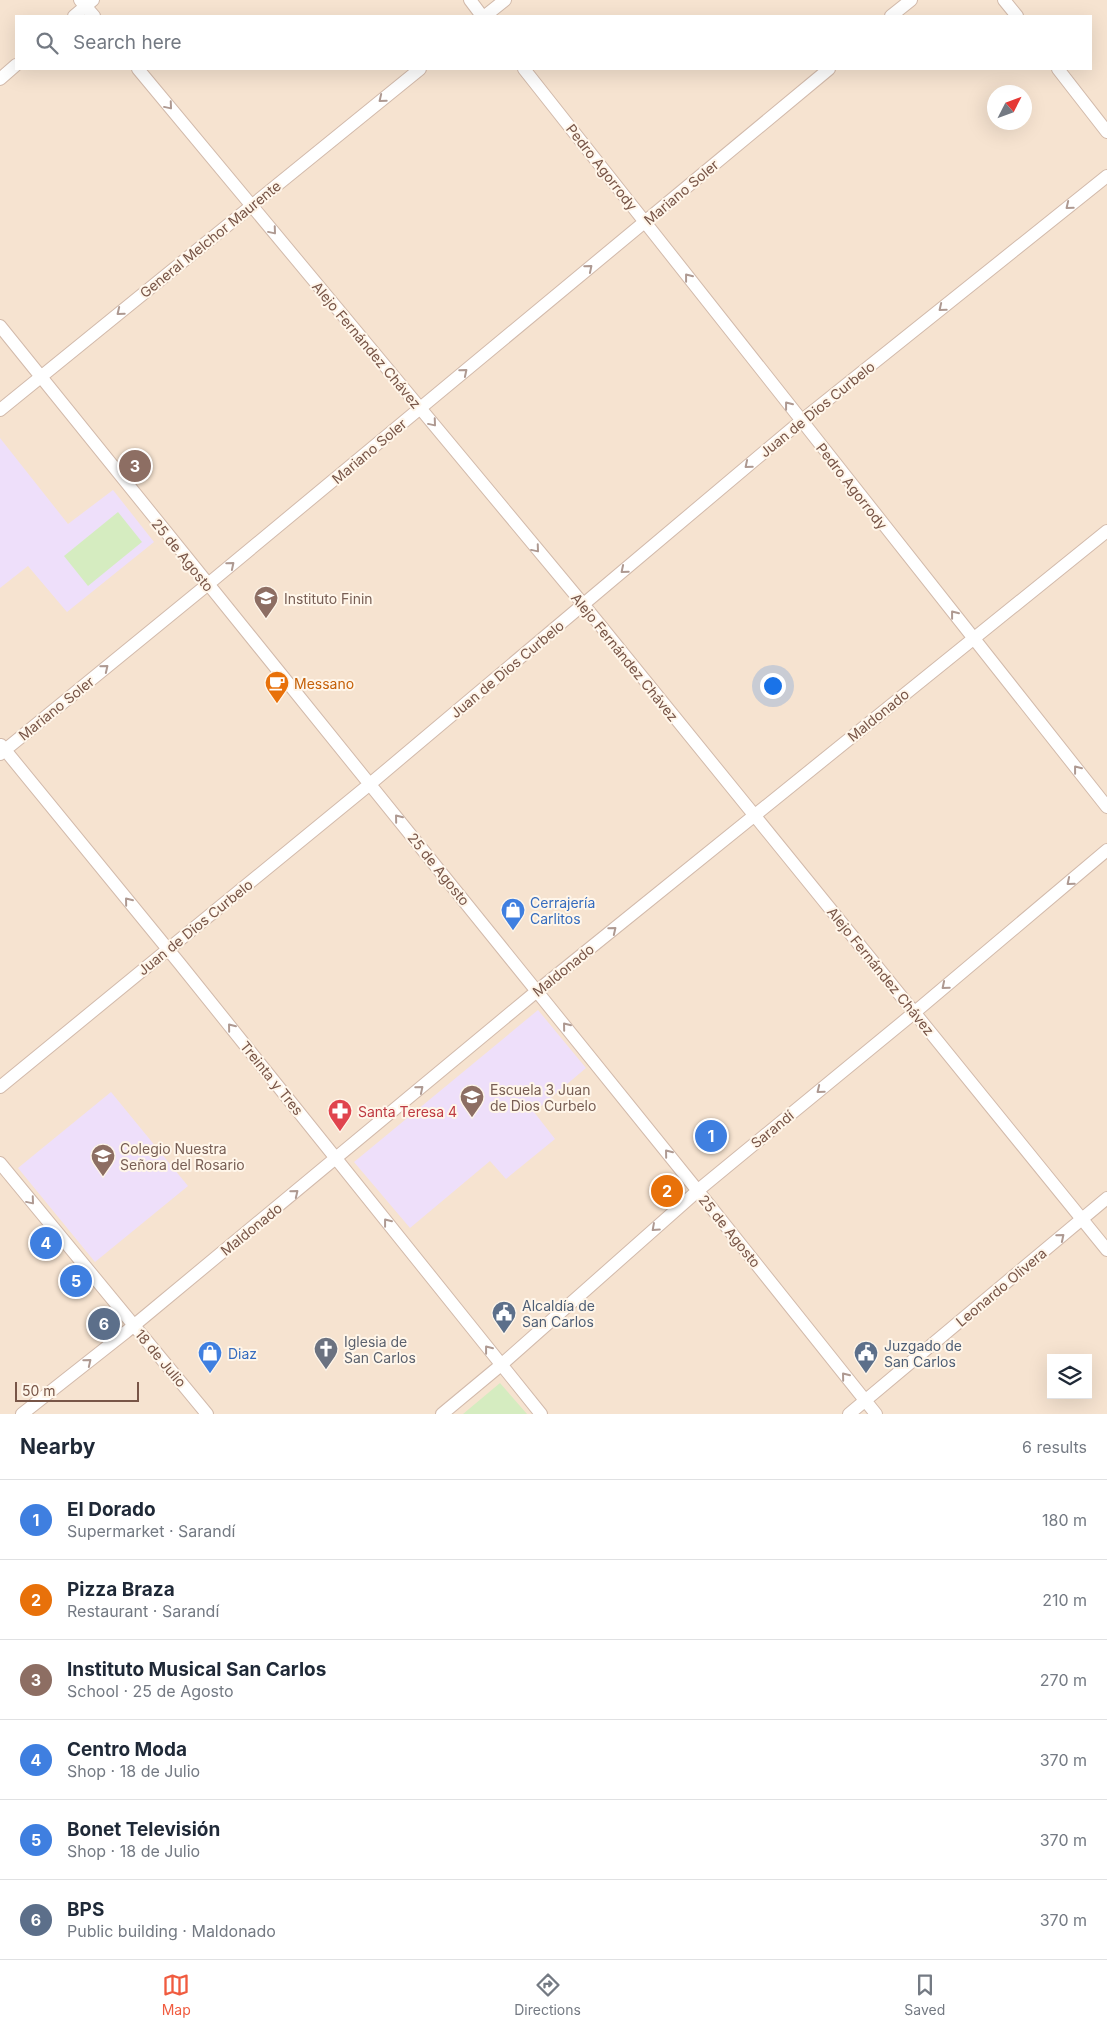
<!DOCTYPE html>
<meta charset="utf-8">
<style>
body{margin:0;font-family:Inter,sans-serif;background:#f2f2f3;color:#1f2937}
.controls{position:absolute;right:15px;bottom:15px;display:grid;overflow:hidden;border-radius:0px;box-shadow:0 5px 20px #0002}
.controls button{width:45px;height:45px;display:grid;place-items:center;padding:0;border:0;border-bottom:1px solid #e0e1e3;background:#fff;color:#1f2937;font:25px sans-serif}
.compass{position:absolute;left:987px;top:85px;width:45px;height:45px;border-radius:50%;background:#fff;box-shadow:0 5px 20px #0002;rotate:48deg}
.scale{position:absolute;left:15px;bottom:12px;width:124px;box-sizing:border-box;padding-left:5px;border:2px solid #785547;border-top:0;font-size:14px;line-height:18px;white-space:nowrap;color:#785547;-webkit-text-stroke:4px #fff6ea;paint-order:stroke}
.you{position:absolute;left:772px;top:685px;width:18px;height:18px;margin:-12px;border:4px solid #fff;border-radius:50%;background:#1a73e8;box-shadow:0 0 0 8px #1a73e833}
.badge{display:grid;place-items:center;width:32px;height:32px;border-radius:50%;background:#f05b3f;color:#fff;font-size:16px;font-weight:700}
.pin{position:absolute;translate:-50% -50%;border:2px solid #fff;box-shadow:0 1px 5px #0006}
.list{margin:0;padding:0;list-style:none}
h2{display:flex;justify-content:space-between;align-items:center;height:65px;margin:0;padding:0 20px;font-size:21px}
h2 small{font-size:16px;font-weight:400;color:#747a83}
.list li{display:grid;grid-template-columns:32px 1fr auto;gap:15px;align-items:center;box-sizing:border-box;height:80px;padding:0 20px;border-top:1px solid #e0e1e3}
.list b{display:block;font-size:19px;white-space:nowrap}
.list p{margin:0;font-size:16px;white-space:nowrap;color:#747a83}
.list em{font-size:16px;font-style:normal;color:#747a83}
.icon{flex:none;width:28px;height:28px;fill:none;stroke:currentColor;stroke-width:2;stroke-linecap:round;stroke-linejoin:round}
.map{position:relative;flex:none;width:1107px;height:1414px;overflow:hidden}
.search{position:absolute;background:#fff;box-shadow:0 5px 20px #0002;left:15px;right:15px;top:15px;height:55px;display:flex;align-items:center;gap:12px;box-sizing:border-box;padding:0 18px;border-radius:0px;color:#747a83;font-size:19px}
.sheet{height:545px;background:#fff}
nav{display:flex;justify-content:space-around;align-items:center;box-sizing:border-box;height:70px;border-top:1px solid #e0e1e3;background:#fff;font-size:14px;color:#747a83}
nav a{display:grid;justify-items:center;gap:2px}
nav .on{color:#f05b3f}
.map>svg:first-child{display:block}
.residential{fill:#f6e3d0;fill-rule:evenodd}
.education{fill:#eedffa}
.green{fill:#d5ecc0}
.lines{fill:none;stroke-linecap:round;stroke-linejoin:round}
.street-casing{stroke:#d2baab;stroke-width:14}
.street{stroke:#fff;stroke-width:12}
.oneway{stroke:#ae9991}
.labels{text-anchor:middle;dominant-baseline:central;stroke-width:4;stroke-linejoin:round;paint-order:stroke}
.street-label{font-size:14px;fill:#785547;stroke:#fff6ea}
.education-label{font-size:14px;fill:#785e54;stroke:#fff6ea;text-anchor:start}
.food-label{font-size:14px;fill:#c56008;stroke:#fff6ea;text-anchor:start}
.shop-label{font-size:14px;fill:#366cbe;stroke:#fff6ea;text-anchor:start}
.health-label{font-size:14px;fill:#be3a42;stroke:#fff6ea;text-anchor:start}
.service-label{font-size:14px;fill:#4e5e75;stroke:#fff6ea;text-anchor:start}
.worship-label{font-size:14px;fill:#5b616d;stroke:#fff6ea;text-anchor:start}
</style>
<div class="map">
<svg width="1107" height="1414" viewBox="0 0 1107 1414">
<rect width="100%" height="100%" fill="#fef1e3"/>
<path class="residential" d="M 0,0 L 1107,0 L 1107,1414 L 0,1414 ZM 16,16 L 1091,16 L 1091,69 L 16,69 ZM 994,92 L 1024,92 L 1024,122 L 994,122 ZM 1051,1358 L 1088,1358 L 1088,1395 L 1051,1395 Z"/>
<path class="education" d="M 0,438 L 68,524 L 113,490 L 154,542 L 67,612 L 28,566 L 0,588 Z
M 538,1010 L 586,1068 L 534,1112 L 555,1139 L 506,1179 L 490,1161 L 410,1228 L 354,1162 Z
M 111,1092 L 188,1186 L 95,1262 L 18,1168 Z"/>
<path class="green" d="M 118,512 L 142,542 L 88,586 L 64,556 Z
M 500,1383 L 527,1414 L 463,1414 Z"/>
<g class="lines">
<defs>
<path id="street" d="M 80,0 L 94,16
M 470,0 L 482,16
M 1004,0 L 1017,16
M 74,16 L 93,0
M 485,16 L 505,0
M 891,16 L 911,0
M 138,69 L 583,604 L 1107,1250
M 524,69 L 1107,807
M 1058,69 L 1107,132
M 0,79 L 16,65
M 0,326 L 698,1191 L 876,1414
M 0,410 L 420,69
M 1,745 L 180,964 L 541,1414
M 0,754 L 207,585 L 829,69
M 0,1087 L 370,784 L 801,421 L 1107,176
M 0,1163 L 207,1414
M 22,1414 L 126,1332 L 537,991 L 1107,531
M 442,1414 L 501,1365 L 702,1187 L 915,1012 L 1107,850
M 849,1414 L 1107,1198"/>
</defs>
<use href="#street" class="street-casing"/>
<use href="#street" class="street"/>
</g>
<defs><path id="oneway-chevron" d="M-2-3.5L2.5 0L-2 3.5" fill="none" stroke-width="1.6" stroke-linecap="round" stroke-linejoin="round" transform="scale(1.25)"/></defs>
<g class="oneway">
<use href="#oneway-chevron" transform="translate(382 99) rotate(141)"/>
<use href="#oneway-chevron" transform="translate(169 106) rotate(50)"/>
<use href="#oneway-chevron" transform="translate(1069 206) rotate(141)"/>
<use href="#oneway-chevron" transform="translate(273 231) rotate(50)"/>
<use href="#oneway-chevron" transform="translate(589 268) rotate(-40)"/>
<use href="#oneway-chevron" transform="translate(688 277) rotate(-128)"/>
<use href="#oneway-chevron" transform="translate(942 308) rotate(141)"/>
<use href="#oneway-chevron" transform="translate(120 312) rotate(141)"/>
<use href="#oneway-chevron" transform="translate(464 372) rotate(-40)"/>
<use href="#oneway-chevron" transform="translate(788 405) rotate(-128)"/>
<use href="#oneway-chevron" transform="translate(433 423) rotate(50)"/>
<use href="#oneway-chevron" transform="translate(748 465) rotate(140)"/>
<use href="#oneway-chevron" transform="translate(536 549) rotate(50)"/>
<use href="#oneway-chevron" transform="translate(231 565) rotate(-40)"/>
<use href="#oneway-chevron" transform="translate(624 570) rotate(140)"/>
<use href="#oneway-chevron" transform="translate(954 614) rotate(-128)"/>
<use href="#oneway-chevron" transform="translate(105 668) rotate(-39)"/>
<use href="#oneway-chevron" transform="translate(1077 769) rotate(-128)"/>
<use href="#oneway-chevron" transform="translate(398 818) rotate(-129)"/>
<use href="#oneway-chevron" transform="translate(1070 882) rotate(140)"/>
<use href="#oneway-chevron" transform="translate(128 901) rotate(-129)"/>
<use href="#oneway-chevron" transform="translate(613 930) rotate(-39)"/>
<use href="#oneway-chevron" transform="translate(945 986) rotate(140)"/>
<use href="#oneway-chevron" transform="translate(566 1026) rotate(-129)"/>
<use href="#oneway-chevron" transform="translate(231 1027) rotate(-129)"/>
<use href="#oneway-chevron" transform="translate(420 1089) rotate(-40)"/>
<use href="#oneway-chevron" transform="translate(820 1090) rotate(141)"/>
<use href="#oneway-chevron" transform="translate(668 1153) rotate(-129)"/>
<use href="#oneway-chevron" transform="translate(295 1193) rotate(-39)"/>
<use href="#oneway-chevron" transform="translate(31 1201) rotate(50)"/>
<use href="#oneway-chevron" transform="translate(387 1222) rotate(-128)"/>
<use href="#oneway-chevron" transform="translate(655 1228) rotate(138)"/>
<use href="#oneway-chevron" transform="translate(1061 1237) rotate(-40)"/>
<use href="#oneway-chevron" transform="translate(488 1349) rotate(-128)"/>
<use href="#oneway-chevron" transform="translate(88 1362) rotate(-39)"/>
<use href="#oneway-chevron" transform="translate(845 1376) rotate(-129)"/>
</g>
<defs>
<symbol id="school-pin" viewBox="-11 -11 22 30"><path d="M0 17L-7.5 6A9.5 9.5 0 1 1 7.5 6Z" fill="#8d6e63" stroke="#fff6ea"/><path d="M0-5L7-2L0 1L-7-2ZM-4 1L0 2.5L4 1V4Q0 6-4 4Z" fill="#fff"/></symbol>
<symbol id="cafe-pin" viewBox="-11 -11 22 30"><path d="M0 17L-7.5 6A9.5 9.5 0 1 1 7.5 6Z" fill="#e8710a" stroke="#fff6ea"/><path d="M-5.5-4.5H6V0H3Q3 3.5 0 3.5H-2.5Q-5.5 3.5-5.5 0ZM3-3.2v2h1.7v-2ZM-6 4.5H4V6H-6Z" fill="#fff"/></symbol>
<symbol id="shop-pin" viewBox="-11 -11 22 30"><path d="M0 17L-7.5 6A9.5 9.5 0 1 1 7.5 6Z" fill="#3f7fe0" stroke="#fff6ea"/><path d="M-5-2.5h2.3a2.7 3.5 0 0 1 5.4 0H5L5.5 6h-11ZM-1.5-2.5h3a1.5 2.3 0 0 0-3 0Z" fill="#fff"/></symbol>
<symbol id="pharmacy-pin" viewBox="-11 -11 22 30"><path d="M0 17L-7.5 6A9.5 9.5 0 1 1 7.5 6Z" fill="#e0444e" stroke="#fff6ea"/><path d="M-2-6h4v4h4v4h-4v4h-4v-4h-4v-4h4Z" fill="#fff"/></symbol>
<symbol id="civic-pin" viewBox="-11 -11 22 30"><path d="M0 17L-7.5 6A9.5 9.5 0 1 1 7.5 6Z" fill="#5c6f8a" stroke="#fff6ea"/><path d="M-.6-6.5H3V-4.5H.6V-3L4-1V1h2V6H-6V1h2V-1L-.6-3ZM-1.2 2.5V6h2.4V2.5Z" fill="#fff"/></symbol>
<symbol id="church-pin" viewBox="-11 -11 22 30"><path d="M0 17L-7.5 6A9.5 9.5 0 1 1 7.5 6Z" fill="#6b7280" stroke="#fff6ea"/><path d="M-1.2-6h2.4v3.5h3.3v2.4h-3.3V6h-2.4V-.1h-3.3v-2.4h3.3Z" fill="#fff"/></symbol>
</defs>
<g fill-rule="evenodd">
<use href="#school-pin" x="252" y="584" width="28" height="38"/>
<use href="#cafe-pin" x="263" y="669" width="28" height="38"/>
<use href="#shop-pin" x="499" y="896" width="28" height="38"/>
<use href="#school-pin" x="458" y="1083" width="28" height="38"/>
<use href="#pharmacy-pin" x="326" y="1097" width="28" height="38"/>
<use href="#school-pin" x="89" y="1142" width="28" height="38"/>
<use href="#civic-pin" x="490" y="1299" width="28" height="38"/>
<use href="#church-pin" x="312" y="1335" width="28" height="38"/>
<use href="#shop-pin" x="196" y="1339" width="28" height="38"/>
<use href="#civic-pin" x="852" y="1339" width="28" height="38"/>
</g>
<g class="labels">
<g class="street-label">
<text transform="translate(602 167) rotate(52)">Pedro Agorrody</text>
<text transform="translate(681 192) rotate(-40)">Mariano Soler</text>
<text transform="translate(210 239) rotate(-39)">General Melchor Maurente</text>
<text transform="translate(367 345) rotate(50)">Alejo Fernández Chávez</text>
<text transform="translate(817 409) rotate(-39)">Juan de Dios Curbelo</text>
<text transform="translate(369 451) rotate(-40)">Mariano Soler</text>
<text transform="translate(852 486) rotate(52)">Pedro Agorrody</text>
<text transform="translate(183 555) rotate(51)">25 de Agosto</text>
<text transform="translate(625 657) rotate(51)">Alejo Fernández Chávez</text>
<text transform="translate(507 669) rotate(-40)">Juan de Dios Curbelo</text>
<text transform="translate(56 708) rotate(-39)">Mariano Soler</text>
<text transform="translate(878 715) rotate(-39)">Maldonado</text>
<text transform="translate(439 869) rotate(51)">25 de Agosto</text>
<text transform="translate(195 927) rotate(-39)">Juan de Dios Curbelo</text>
<text transform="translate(563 970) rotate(-39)">Maldonado</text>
<text transform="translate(881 971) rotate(51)">Alejo Fernández Chávez</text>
<text transform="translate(272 1078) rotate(51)">Treinta y Tres</text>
<text transform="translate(772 1129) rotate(-39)">Sarandí</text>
<text transform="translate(251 1229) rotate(-39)">Maldonado</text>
<text transform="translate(730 1231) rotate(51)">25 de Agosto</text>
<text transform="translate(1001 1287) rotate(-40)">Leonardo Olivera</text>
<text transform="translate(161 1358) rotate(50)">18 de Julio</text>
</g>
<g class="education-label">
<text x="284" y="598">Instituto Finin</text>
<text x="490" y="1089">Escuela 3 Juan<tspan x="490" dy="16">de Dios Curbelo</tspan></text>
<text x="120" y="1148">Colegio Nuestra<tspan x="120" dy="16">Señora del Rosario</tspan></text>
</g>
<g class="food-label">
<text x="294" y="683">Messano</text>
</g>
<g class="shop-label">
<text x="530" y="902">Cerrajería<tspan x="530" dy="16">Carlitos</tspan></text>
<text x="228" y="1353">Diaz</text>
</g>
<g class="health-label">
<text x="358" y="1111">Santa Teresa 4</text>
</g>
<g class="service-label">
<text x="522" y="1305">Alcaldía de<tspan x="522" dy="16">San Carlos</tspan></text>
<text x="884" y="1345">Juzgado de<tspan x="884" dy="16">San Carlos</tspan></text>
</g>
<g class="worship-label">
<text x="344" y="1341">Iglesia de<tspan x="344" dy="16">San Carlos</tspan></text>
</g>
</g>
</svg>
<div class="controls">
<button><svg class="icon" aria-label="layers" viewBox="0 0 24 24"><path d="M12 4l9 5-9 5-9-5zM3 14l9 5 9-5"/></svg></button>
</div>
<svg class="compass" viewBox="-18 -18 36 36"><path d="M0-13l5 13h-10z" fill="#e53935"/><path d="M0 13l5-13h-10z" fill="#747a83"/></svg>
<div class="scale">50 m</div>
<div class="you"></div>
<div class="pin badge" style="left:711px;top:1136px;background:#3f7fe0">1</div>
<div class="pin badge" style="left:667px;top:1191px;background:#e8710a">2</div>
<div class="pin badge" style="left:135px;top:466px;background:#8d6e63">3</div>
<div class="pin badge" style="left:46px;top:1243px;background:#3f7fe0">4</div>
<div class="pin badge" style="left:76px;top:1281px;background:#3f7fe0">5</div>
<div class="pin badge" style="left:104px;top:1324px;background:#5c6f8a">6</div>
<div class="search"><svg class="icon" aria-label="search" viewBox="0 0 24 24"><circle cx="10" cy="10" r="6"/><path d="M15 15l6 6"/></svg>Search here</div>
</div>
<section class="sheet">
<h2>Nearby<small>6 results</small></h2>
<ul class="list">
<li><span class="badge" style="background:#3f7fe0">1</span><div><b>El Dorado</b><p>Supermarket · Sarandí</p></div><em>180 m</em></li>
<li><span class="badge" style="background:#e8710a">2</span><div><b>Pizza Braza</b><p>Restaurant · Sarandí</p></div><em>210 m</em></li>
<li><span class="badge" style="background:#8d6e63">3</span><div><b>Instituto Musical San Carlos</b><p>School · 25 de Agosto</p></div><em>270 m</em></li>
<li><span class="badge" style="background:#3f7fe0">4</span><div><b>Centro Moda</b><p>Shop · 18 de Julio</p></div><em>370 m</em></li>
<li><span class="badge" style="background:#3f7fe0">5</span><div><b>Bonet Televisión</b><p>Shop · 18 de Julio</p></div><em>370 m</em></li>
<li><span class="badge" style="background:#5c6f8a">6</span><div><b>BPS</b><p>Public building · Maldonado</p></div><em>370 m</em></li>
</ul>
</section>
<nav>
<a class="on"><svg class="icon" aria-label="map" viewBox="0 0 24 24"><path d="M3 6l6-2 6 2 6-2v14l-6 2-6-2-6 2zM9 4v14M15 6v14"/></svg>Map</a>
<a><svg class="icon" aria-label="directions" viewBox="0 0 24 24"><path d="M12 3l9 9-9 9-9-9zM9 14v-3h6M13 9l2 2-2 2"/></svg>Directions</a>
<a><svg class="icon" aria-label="saved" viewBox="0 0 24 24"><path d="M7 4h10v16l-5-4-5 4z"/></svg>Saved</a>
</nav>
